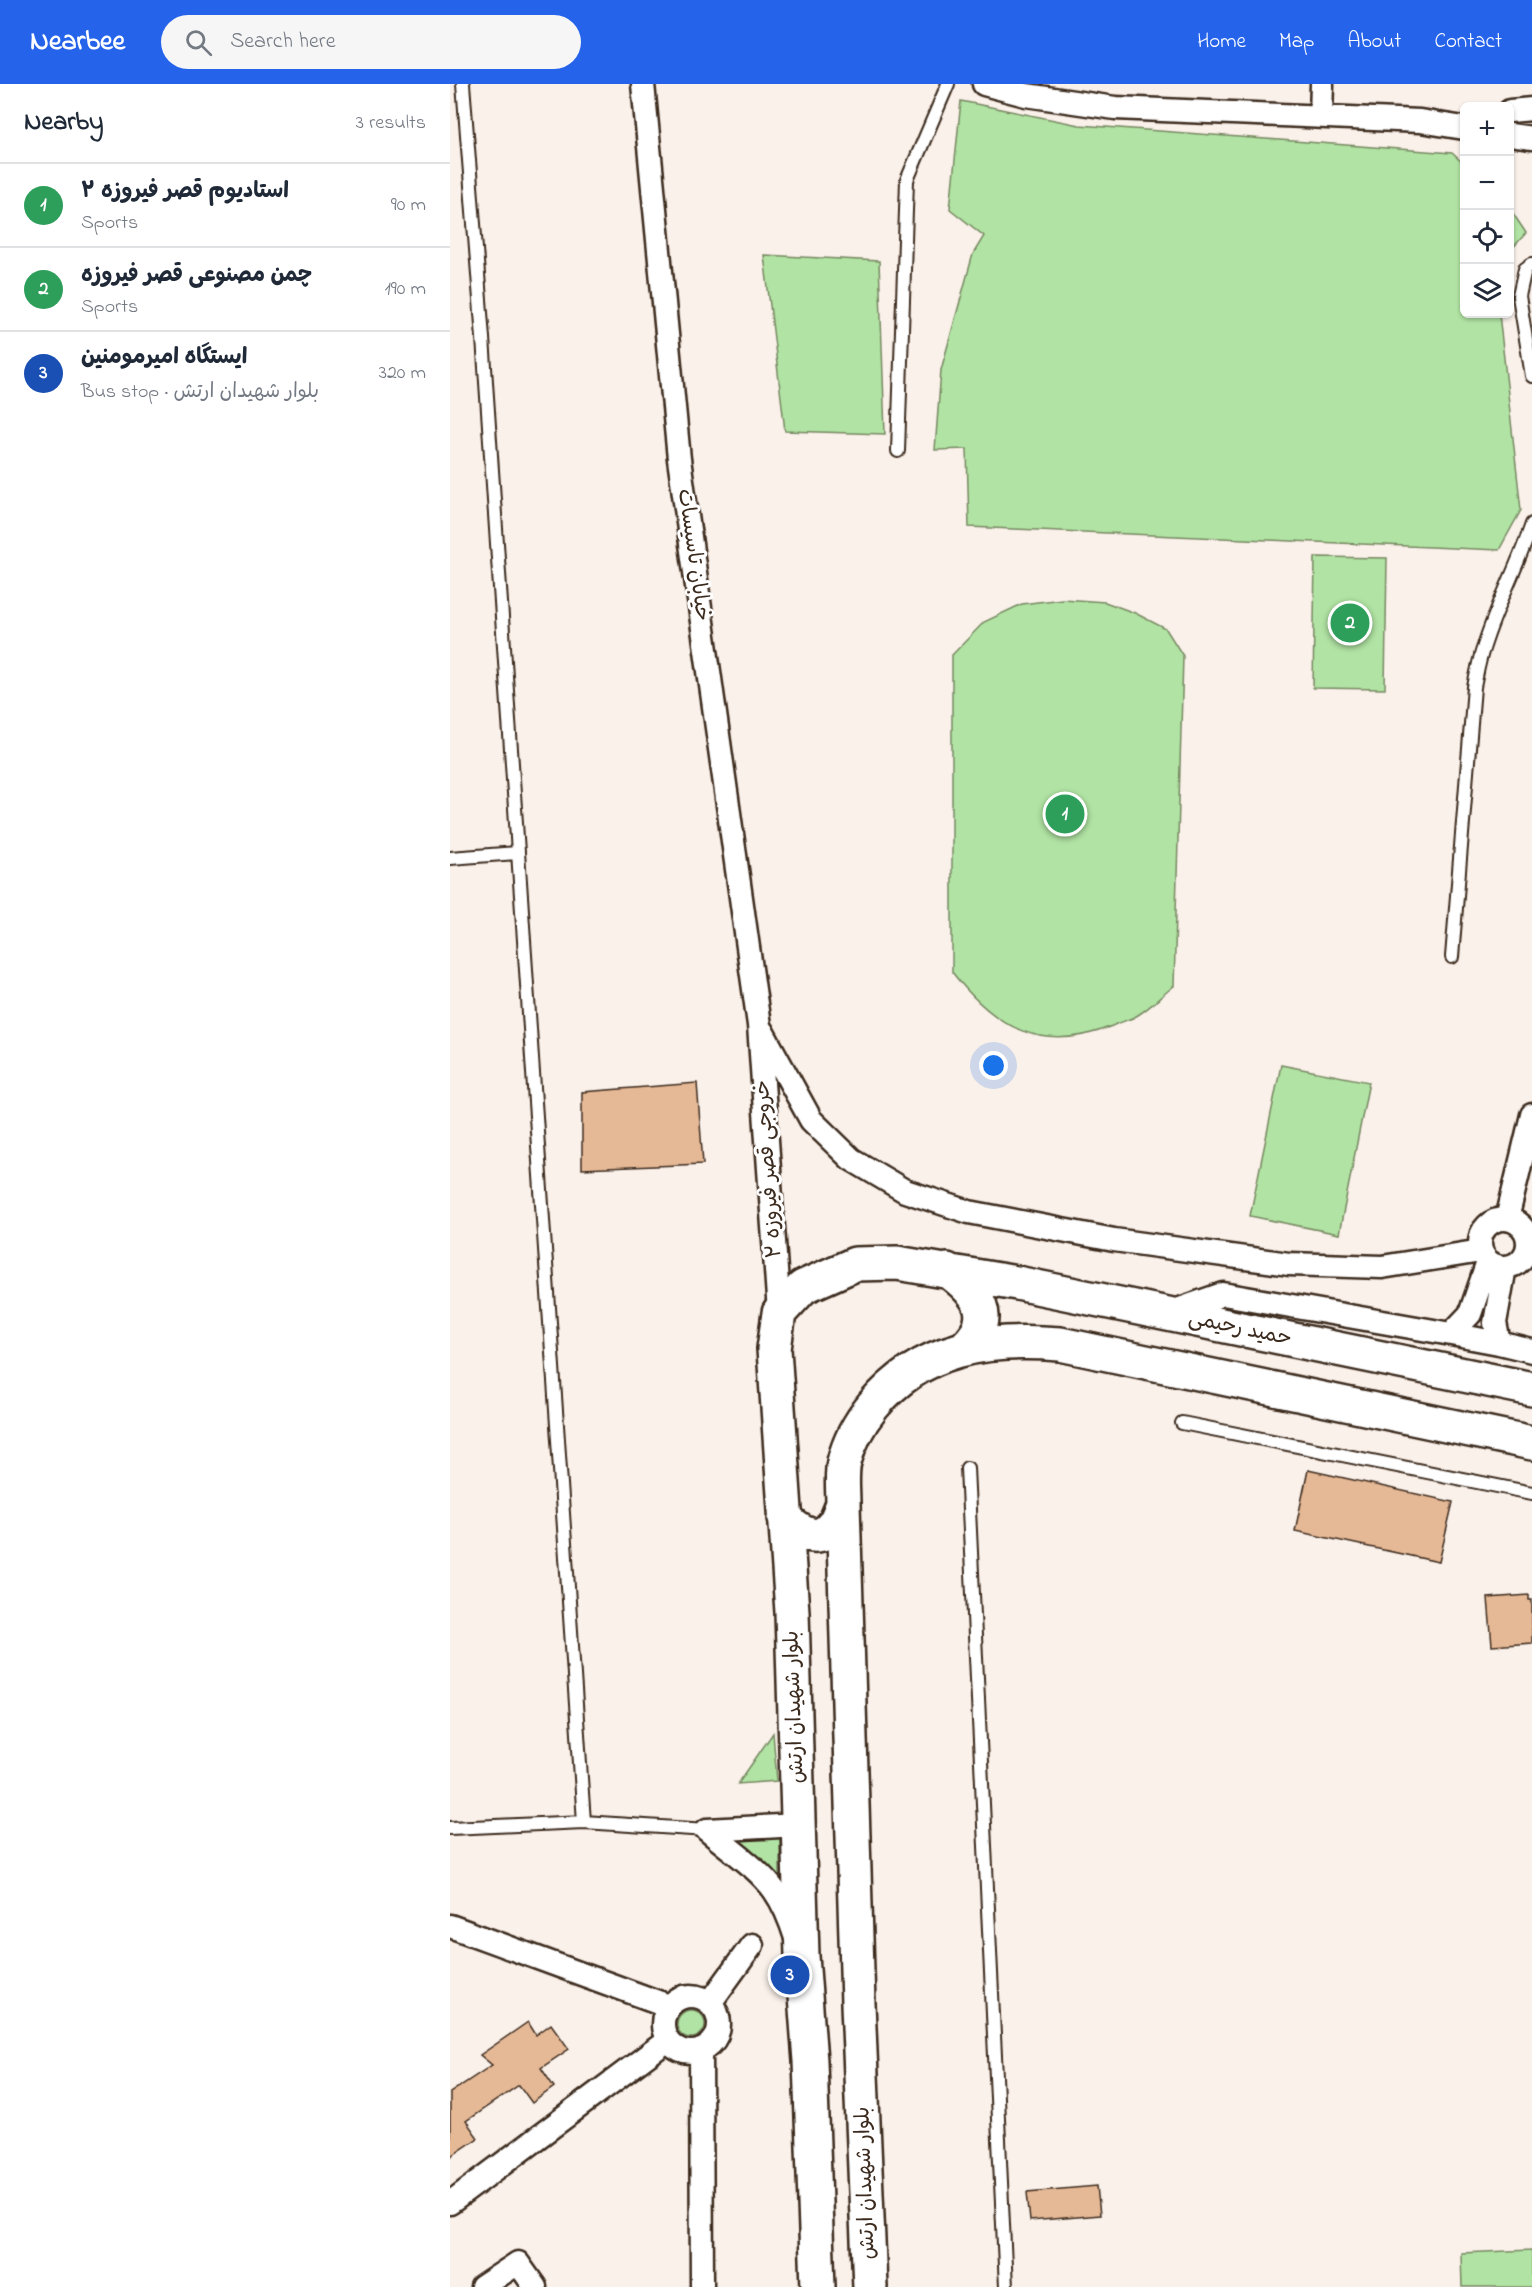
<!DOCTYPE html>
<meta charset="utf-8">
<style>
body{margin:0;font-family:"Indie Flower","Playpen Sans Arabic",sans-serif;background:#f6f6f7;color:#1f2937}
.controls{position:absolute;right:18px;top:18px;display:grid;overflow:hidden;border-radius:9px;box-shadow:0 2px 4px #0004}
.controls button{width:54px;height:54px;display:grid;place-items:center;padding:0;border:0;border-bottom:2px solid #e0e1e3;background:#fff;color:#1f2937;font:30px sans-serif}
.you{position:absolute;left:544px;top:982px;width:21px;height:21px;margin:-15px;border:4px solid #fff;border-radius:50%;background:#1a73e8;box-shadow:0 0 0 9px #1a73e833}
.badge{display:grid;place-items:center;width:39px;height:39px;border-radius:50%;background:#2563eb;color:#fff;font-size:20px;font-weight:700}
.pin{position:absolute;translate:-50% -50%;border:3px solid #fff;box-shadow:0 2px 6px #0006}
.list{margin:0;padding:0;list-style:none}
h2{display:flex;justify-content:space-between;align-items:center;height:78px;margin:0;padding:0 24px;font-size:26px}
h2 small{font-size:20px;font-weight:400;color:#747a83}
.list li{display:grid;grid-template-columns:39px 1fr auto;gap:18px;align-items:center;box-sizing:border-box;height:84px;padding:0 24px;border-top:2px solid #e0e1e3}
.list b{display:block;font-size:22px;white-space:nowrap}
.list p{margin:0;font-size:20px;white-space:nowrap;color:#747a83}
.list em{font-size:20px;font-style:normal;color:#747a83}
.icon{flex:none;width:33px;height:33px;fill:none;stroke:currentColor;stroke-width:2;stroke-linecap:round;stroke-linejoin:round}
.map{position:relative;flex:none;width:1082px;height:2203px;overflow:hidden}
header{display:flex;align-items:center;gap:36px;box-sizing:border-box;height:84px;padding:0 30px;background:#2563eb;color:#fff}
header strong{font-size:28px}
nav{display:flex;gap:33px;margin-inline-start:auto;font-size:21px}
.search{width:420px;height:54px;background:#f6f6f7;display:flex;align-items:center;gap:15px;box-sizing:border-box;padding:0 21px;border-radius:33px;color:#747a83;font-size:22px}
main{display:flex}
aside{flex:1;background:#fff}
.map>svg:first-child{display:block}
.green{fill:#b1e4a4;stroke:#768761;stroke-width:1.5}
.building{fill:#e6b996;stroke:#3b2a1e;stroke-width:1.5}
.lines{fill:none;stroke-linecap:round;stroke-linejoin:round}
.service-casing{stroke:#3b2a1e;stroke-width:16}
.minor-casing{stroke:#3b2a1e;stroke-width:27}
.primary-casing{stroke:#3b2a1e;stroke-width:38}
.service{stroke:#fff;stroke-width:12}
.minor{stroke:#fff;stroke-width:22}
.primary{stroke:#fff;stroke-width:33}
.labels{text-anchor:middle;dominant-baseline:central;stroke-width:6;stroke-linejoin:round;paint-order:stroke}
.street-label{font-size:21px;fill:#3b2a1e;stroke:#fff}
</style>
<header>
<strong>Nearbee</strong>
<div class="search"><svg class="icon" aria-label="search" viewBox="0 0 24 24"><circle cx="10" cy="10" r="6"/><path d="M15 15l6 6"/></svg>Search here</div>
<nav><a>Home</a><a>Map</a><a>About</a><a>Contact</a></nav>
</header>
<main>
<aside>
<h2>Nearby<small>3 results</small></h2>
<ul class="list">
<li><span class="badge" style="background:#2e9e5b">1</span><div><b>استادیوم قصر فیروزه ۲</b><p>Sports</p></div><em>90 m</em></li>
<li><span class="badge" style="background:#2e9e5b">2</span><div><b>چمن مصنوعی قصر فیروزه</b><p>Sports</p></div><em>190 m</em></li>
<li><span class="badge" style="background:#1a4fb4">3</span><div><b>ایستگاه امیرمومنین</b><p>Bus stop · بلوار شهیدان ارتش</p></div><em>320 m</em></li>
</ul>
</aside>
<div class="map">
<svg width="1082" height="2203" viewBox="0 0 1082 2203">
<rect width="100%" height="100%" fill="#faf1ea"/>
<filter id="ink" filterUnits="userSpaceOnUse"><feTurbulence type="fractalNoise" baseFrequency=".0167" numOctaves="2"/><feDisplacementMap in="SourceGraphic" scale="12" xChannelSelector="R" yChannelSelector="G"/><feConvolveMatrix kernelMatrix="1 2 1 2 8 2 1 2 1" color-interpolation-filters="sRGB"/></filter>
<g filter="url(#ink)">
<path class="green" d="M 511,17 L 629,41 L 1002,69 L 1014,80 L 1014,230 L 1049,230 L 1071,426 L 1049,466 L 519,443 L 517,365 L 485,366 L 491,286 L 523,170 L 534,152 L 500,125 Z
M 1060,125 L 1076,149 L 1060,167 Z
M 314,171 L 429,177 L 435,350 L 335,347 Z
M 865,473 L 937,474 L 935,605 L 863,604 Z
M 612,515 L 655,518 L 685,529 L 716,545 L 733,572 L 724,902 C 712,911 701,923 688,931 C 680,936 670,938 662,942 C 593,971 545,944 502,888 L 502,571 L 534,538 L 572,520 Z
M 831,981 L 919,998 L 889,1150 L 800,1132 Z
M 323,1649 L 327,1697 L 288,1700 Z
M 330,1747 L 330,1801 L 283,1750 Z
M227 1940a14 14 0 1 1 28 0a14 14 0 1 1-28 0Z
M 1082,2166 L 1082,2203 L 1012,2203 L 1011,2169 Z"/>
<path class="building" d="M 247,999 L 253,1080 L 132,1085 L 132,1008 Z
M 858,1386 L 1003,1418 L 989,1478 L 845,1447 Z
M 1079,1511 L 1079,1516 L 1082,1516 L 1082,1559 L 1042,1562 L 1038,1514 Z
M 78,1938 L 86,1951 L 101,1940 L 119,1965 L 91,1984 L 104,2003 L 82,2019 L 69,2001 L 16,2037 L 28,2054 L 0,2073 L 0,2009 L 42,1981 L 30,1971 Z
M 647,2102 L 650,2131 L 580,2137 L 577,2108 Z"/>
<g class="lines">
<defs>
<path id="service" d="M 13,0 L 33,254 L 134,1738
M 1082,180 L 1075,185 L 1069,212 L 1082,292
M 448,367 L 457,96 L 498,0
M 0,774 L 67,769
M 1002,873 L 1024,603 C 1027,589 1029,575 1034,562 C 1047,520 1068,482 1082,440
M 732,1339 L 1082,1409
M 517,1384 L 556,2203
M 0,1744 L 134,1738 L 257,1746"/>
<path id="minor" d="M 193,0 L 229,375 L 309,941 L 329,1229
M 534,0 L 576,11 L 665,24 L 970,37 L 1014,44
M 1060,27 L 1082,25
M 871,32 L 872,0
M 1060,51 L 1082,54
M 312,947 L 361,1036 L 401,1075 L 455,1107 L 519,1128 L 664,1156 L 839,1180 L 932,1183 L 1031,1167
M 1057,1135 L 1082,1031
M1030 1159a24 24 0 1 1 48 0a24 24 0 1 1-48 0Z
M 1055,1183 L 1045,1239 L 1049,1259 L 1082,1267
M 719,1229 L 773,1210 L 1001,1250 L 1020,1230 L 1038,1178
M 1001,1250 L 1049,1259
M 257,1746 C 278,1764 308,1784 324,1806 C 334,1820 341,1838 346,1854
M 257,1746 L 348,1741
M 0,1842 L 219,1922
M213 1940a28 28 0 1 1 56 0a28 28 0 1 1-56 0Z
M 260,1919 L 302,1861
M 251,1966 L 252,2203
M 0,2119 L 218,1956
M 32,2203 L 68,2179 L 85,2203"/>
<path id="primary" d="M 497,1186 C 527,1208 549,1233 514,1264
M 335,1434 C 348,1448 368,1461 383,1441 C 388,1435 390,1426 393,1420
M 368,2203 L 360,1977 L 352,1872 L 342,1528 L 324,1265 L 329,1229 L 353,1203 L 405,1180 L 447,1179 L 567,1199 L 1082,1305
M 420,2203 L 408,1920 L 393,1420 C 393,1407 391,1391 394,1378 C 399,1358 410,1338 423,1322 C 472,1263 537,1254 610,1260 L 1082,1359"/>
</defs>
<use href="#service" class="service-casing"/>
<use href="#minor" class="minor-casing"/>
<use href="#primary" class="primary-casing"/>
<use href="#service" class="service"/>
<use href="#minor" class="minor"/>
<use href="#primary" class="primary"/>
</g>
</g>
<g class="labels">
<g class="street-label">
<text transform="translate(243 471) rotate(82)">خیابان تاسیسات</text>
<text transform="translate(319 1085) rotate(-94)">خروجی قصر فیروزه ۲</text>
<text transform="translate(790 1245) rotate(12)">حمید رحیمی</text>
<text transform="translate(345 1623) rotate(-92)">بلوار شهیدان ارتش</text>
<text transform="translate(416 2099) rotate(-92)">بلوار شهیدان ارتش</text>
</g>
</g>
</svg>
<div class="controls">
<button>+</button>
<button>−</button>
<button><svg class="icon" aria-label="locate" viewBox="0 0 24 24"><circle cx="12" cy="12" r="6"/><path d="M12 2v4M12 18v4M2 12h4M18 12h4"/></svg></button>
<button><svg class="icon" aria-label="layers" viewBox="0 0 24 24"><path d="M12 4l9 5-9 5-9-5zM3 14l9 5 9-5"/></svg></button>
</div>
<div class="you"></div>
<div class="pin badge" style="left:615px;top:730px;background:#2e9e5b">1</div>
<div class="pin badge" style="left:900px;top:539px;background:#2e9e5b">2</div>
<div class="pin badge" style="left:340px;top:1891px;background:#1a4fb4">3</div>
</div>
</main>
